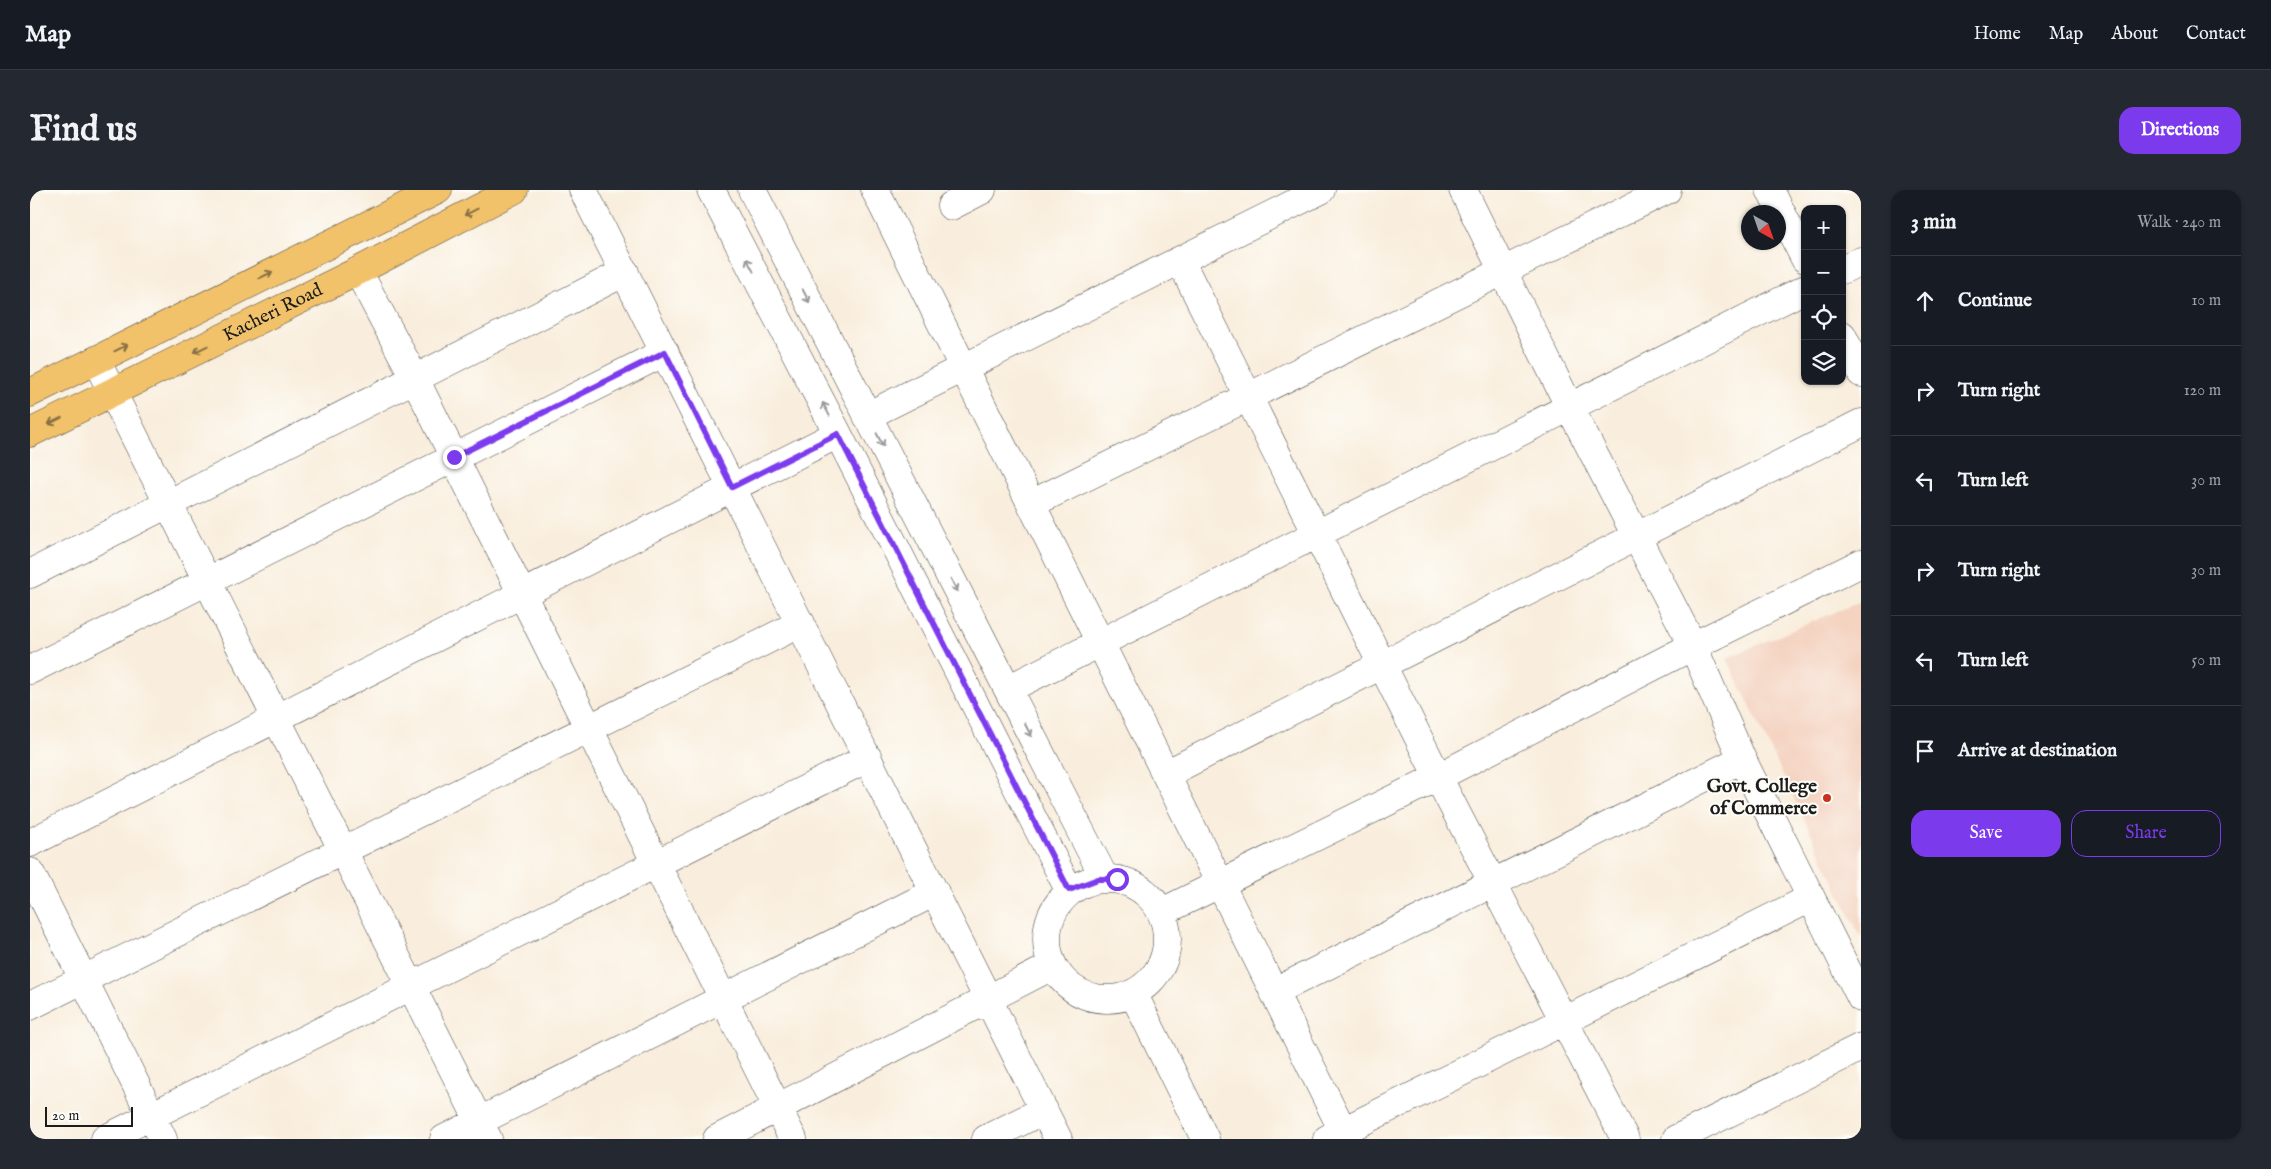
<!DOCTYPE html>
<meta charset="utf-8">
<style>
body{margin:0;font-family:"IM FELL English",serif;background:#242831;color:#f1f3f6}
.controls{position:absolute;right:15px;top:15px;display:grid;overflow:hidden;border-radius:10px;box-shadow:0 1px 4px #0004}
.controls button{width:45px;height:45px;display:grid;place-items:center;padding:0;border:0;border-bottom:1px solid #363941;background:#171b24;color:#f1f3f6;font:25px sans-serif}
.compass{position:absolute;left:1711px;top:15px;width:45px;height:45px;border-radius:50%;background:#171b24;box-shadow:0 1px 4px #0004;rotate:140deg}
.scale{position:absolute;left:15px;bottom:12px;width:88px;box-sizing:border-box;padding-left:5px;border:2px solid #1c1c1c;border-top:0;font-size:14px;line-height:18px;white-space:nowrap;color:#1c1c1c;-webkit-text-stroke:4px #fdfcf7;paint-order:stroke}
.stop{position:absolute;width:15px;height:15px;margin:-11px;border:4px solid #7c3aed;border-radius:50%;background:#fff}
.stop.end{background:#7c3aed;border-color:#fff;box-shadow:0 1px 5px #0008}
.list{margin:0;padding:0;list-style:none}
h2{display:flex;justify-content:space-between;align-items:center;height:65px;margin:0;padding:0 20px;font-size:21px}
h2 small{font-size:16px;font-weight:400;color:#9ea1a6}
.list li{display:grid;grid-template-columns:32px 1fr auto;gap:15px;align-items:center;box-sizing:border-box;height:90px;padding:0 20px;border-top:1px solid #363941}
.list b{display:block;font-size:19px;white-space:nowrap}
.list em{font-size:16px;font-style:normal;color:#9ea1a6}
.actions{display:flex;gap:10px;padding:15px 20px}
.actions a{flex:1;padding:11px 0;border:1px solid #7c3aed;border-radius:15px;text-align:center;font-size:18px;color:#7c3aed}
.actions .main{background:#7c3aed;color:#fff}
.icon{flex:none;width:28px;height:28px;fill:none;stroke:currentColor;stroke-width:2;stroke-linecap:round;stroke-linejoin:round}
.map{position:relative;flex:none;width:1831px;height:949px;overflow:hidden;border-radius:15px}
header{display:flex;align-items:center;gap:30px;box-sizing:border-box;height:70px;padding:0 25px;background:#171b24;border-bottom:1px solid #363941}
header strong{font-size:24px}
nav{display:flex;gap:28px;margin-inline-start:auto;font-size:18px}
.intro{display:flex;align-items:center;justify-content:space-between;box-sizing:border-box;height:120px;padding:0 30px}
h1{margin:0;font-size:35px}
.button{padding:12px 22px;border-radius:15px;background:#7c3aed;color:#fff;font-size:18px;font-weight:700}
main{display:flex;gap:30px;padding:0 30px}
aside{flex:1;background:#171b24;border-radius:15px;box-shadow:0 1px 4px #0004}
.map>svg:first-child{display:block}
.built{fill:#f4d3c1}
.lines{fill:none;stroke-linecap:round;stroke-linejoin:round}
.minor-casing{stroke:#3d3c39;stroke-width:29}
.major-casing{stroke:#3d3c39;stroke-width:29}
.minor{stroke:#fff;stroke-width:28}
.major{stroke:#f2c26a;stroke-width:28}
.oneway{stroke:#876f43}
.oneway2{stroke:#999}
.route{stroke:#7c3aed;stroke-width:6}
.poi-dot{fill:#c8321e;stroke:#fdfcf7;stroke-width:2}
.labels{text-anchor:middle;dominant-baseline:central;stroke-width:4;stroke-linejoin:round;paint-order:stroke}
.street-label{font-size:19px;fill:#1c1c1c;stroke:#fdfcf7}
.poi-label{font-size:19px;font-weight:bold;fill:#1c1c1c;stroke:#fdfcf7;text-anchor:end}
</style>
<header>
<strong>Map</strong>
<nav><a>Home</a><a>Map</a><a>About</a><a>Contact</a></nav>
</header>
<div class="intro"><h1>Find us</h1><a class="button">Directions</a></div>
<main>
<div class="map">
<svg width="1831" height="949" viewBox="0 0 1831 949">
<rect width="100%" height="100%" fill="#fdfcf7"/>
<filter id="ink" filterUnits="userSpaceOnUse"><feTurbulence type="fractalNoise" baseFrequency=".02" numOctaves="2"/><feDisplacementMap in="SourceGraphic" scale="10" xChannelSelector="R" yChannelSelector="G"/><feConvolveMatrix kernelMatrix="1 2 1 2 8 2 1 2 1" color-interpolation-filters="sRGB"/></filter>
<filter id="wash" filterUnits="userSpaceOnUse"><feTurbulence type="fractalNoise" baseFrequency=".0096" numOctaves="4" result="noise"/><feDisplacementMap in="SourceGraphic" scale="20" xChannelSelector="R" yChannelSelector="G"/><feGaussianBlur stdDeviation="1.12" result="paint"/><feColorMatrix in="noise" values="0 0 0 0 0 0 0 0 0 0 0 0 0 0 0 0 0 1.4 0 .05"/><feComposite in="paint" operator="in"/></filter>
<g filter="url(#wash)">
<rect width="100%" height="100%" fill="#f9eedd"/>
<path class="built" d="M 1831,411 L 1831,748 L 1697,468 Z"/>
</g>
<g filter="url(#ink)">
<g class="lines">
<defs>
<path id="minor" d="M 553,0 L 1028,949
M 681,0 L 808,244 L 1039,700
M 722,0 L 1075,689
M 845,0 L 1317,949
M 1433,0 L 1540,218 L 1663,456 L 1712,569 L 1831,808
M 1740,0 L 1775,69
M 921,16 L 952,0
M 1150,70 L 1408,587 L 1595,949
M 1812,80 L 1831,71
M 328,81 L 385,189 L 763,949
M 1812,145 L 1831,183
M 66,170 L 458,949
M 837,226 L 1291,0
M 1001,314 L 1637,0
M 0,384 L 595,82
M 0,480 L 635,162
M 978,499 L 1775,99
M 1136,584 L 1831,233
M 0,653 L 808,244
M 0,682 L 133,949
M1017 749a60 60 0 1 1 120 0a60 60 0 1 1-120 0Z
M 1132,722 L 1408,587 L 1663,456 L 1831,373
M 1244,802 L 1712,569
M 1103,803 L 1175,949
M 0,816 L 771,433
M 75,949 L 838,568
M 414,949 L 905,702
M 687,949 L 1022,776
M 956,949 L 1014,920
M 1297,949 L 1781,708
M 1646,949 L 1831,857"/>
<g id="major">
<path d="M 0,203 L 408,0"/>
<path id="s1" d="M 0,243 L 328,81 L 484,0"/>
</g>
</defs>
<use href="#minor" class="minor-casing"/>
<use href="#major" class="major-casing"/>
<use href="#minor" class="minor"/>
<use href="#major" class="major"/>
</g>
<defs><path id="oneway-shaft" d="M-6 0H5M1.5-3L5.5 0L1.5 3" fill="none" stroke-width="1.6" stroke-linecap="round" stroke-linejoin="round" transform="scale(1.25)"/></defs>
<g class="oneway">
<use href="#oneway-shaft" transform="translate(441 22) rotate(153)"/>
<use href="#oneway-shaft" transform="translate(236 85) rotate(-26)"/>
<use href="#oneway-shaft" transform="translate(91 158) rotate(-26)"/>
<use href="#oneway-shaft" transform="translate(171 159) rotate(154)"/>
<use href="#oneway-shaft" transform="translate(25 231) rotate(154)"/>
</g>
<g class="oneway2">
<use href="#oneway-shaft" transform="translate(720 75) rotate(-118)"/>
<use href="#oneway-shaft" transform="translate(776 106) rotate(63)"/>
<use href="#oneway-shaft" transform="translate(796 219) rotate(-118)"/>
<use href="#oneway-shaft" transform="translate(850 250) rotate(63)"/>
<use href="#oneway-shaft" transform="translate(924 395) rotate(63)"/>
<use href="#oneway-shaft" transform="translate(998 540) rotate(63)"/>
</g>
</g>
<g class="lines" filter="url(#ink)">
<path class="route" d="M 424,267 L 635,162 L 702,297 L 808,244 L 1039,700 L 1068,689 L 1087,689"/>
</g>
<circle class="poi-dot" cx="1797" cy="608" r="5"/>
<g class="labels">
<g class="street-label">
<text stroke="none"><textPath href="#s1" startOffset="271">Kacheri Road</textPath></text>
</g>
<g class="poi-label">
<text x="1787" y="597">Govt. College<tspan x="1787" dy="22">of Commerce</tspan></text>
</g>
</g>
</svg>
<div class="controls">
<button>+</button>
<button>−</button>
<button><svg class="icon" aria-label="locate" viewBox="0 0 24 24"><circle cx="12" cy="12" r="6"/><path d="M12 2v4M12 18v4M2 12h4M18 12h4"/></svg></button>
<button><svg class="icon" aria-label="layers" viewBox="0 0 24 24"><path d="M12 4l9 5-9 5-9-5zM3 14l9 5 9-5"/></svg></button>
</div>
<svg class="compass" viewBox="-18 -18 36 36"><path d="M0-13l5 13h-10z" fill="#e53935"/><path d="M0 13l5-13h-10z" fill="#9ea1a6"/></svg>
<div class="scale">20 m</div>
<div class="stop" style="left:1087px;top:689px"></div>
<div class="stop end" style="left:424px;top:267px"></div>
</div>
<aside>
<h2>3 min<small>Walk · 240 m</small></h2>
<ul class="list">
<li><svg class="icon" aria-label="ahead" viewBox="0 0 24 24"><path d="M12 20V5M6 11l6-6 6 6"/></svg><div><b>Continue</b></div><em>10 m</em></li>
<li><svg class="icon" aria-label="right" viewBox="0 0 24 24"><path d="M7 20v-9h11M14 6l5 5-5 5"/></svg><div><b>Turn right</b></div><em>120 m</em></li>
<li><svg class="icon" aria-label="left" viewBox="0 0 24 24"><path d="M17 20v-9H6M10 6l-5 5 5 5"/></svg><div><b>Turn left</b></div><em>30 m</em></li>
<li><svg class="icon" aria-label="right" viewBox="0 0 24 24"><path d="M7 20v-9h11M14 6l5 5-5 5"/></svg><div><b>Turn right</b></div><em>30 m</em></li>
<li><svg class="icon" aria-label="left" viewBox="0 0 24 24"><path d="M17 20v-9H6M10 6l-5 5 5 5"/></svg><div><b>Turn left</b></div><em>50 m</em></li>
<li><svg class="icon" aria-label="arrive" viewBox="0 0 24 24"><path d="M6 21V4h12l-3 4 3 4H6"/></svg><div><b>Arrive at destination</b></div></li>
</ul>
<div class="actions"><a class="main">Save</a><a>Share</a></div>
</aside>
</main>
